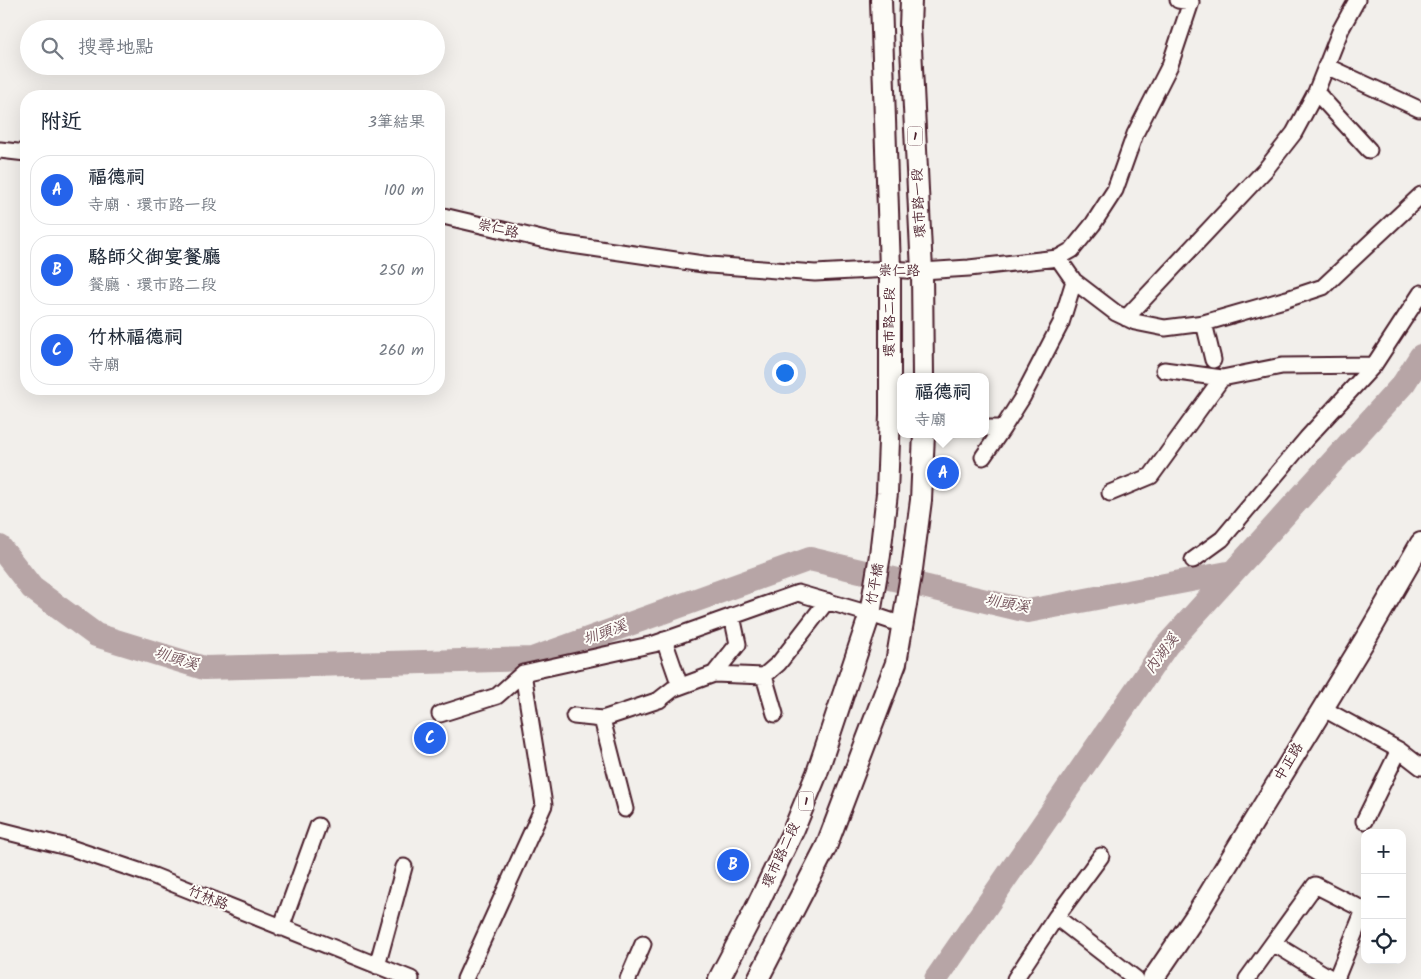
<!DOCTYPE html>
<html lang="zh-TW">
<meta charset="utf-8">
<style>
body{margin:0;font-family:Kalam,"LXGW WenKai TC",sans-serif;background:#f6f6f7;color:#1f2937}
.controls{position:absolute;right:15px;bottom:15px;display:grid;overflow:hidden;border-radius:10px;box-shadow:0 5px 20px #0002}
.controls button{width:45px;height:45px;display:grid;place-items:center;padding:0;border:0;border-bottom:1px solid #e0e1e3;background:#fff;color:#1f2937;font:25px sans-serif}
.you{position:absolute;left:784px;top:372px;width:18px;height:18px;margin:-12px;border:4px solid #fff;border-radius:50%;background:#1a73e8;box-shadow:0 0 0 8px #1a73e833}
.badge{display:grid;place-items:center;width:32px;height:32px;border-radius:50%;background:#2563eb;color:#fff;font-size:16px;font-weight:700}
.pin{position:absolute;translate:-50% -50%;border:2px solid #fff;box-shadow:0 1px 5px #0006}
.popup{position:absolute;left:897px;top:373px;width:92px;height:65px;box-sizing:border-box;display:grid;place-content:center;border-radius:10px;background:#fff;filter:drop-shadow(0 1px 4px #0005);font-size:16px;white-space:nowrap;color:#747a83}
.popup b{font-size:19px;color:#1f2937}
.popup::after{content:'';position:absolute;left:50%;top:100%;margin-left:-10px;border:10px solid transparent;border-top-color:#fff}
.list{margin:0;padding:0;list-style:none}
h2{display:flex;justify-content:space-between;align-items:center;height:65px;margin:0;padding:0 20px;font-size:21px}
h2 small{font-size:16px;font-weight:400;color:#747a83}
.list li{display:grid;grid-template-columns:32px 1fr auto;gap:15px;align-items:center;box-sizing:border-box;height:70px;margin:0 10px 10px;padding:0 10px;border:1px solid #e0e1e3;border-radius:20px}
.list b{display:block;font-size:19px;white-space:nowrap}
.list p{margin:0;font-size:16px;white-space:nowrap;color:#747a83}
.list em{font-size:16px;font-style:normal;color:#747a83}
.icon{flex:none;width:28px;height:28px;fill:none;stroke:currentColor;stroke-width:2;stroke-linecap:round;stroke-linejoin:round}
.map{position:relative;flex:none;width:1421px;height:979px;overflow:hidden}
.search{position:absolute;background:#fff;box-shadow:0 5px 20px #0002;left:20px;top:20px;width:425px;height:55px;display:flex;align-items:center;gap:12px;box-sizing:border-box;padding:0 18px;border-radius:28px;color:#747a83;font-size:19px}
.panel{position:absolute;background:#fff;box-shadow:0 5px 20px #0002;left:20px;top:90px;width:425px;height:305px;border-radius:20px}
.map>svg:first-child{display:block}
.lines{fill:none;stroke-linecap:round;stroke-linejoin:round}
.river{stroke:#b7a5a6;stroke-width:24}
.minor-casing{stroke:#4a1f2b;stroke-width:19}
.major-casing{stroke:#4a1f2b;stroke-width:24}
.minor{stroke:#fdfcf7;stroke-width:15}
.major{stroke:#fdfcf7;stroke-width:20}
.labels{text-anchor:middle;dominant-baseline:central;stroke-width:4;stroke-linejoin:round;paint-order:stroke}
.shield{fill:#fdfcf7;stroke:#806168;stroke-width:1}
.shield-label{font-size:12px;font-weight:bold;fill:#4a1f2b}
.street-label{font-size:14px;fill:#4a1f2b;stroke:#fdfcf7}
.water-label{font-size:15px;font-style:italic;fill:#704e56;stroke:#fdfcf7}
</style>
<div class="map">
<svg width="1421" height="979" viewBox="0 0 1421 979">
<rect width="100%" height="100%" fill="#f2efeb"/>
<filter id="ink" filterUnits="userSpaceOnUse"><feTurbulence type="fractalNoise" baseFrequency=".02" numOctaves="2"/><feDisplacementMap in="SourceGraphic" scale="10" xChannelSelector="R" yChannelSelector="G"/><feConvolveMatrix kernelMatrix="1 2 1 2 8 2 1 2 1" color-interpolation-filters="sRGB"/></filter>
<g filter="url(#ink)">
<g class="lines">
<path class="river" d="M 0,547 L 32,588 L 96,635 L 204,668 L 532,659 L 810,559 L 1028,611 L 1233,572
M 936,979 L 1167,645 L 1404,383 L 1421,356"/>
<defs>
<path id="minor" d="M 1326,66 L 1419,109
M 1316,92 L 1369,150
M 0,150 L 26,153
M 439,215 L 558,243 L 710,265 L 815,273 L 890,269 L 922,271 L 969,268 L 1058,258 L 1072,250 L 1093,224 L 1115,190 L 1135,134 L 1170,65 L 1191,2 L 1178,0
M 1058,258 L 1074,281 L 1116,313 L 1135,322 L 1165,328 L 1204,323 L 1287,299 L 1323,287 L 1421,195
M 1126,318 L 1265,170 L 1294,133 L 1316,92 L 1341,29 L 1357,0
M 1204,323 L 1213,360
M 1164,370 L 1222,378
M 986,428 L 1003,428 L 1022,398 L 1061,323 L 1074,281
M 983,457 L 1003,428
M 1110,493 L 1151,476 L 1222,378 L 1282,366 L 1374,365
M 1193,560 L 1222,539 L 1307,438 L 1374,365 L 1421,293
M 664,640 L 680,686
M 714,674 L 738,644 L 732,616
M 764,676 L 775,714
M 1322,708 L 1399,750 L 1364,821
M 440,714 L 497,696 L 523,673 L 654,644 L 798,593 L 870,614 L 903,625
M 574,716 L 602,719
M 1399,750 L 1421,767
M 625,809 L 602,719 L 659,700 L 673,689 L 714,674 L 764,676 L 779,663 L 827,601
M 0,830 L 71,848 L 154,876 L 411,979
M 1056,917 L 1101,856
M 281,928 L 318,826
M 1273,943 L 1332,979
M 377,966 L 404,867
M 465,979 L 544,805 L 523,673
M 628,979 L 643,944
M 1015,979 L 1056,917 L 1136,979
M 1247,979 L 1315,885 L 1364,910 L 1336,979"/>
<path id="major" d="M 911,0 L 910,27 L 922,271 L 923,377
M 719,979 L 755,910 L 794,829 L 817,773 L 870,614 L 880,555 L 887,493 L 890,415 L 890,269 L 881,0
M 758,979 L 826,847 L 896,663 L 912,569 L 921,500 L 924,434
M 1153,979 L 1197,914 L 1369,633 L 1421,543"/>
</defs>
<use href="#minor" class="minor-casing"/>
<use href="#major" class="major-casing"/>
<use href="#minor" class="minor"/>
<use href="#major" class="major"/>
</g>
</g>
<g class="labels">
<g class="shield">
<rect x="907.5" y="126.5" width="15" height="19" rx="4"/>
<rect x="798.5" y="791.5" width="15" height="19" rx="4"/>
</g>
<g class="shield-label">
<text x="915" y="136">1</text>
<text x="806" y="801">1</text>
</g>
<g class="street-label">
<text transform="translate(919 203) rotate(-93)">環市路一段</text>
<text transform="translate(498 229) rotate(13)">崇仁路</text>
<text transform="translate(899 271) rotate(1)">崇仁路</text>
<text transform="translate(890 322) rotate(-90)">環市路二段</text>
<text transform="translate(875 584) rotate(-80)">竹平橋</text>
<text transform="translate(1289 762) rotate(-59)">中正路</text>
<text transform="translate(781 855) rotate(-65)">環市路二段</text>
<text transform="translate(208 898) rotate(22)">竹林路</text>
</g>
<g class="water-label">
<text transform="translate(1007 604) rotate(10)">圳頭溪</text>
<text transform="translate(605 633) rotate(-20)">圳頭溪</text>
<text transform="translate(1162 654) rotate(-53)">內湖溪</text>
<text transform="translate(176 659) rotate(17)">圳頭溪</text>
</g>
</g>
</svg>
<div class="controls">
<button>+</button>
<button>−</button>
<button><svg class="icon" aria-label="locate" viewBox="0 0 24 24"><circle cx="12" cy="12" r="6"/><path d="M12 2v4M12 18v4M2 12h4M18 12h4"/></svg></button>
</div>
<div class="you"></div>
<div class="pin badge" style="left:943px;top:473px">A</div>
<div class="popup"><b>福德祠</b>寺廟</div>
<div class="pin badge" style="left:733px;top:865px">B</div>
<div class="pin badge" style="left:430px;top:738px">C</div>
<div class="search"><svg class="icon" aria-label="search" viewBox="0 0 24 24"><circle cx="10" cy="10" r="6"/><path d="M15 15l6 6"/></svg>搜尋地點</div>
<section class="panel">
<h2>附近<small>3筆結果</small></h2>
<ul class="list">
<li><span class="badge">A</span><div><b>福德祠</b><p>寺廟 · 環市路一段</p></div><em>100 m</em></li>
<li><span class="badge">B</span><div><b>駱師父御宴餐廳</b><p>餐廳 · 環市路二段</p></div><em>250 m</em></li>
<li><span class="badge">C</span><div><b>竹林福德祠</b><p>寺廟</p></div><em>260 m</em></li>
</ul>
</section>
</div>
